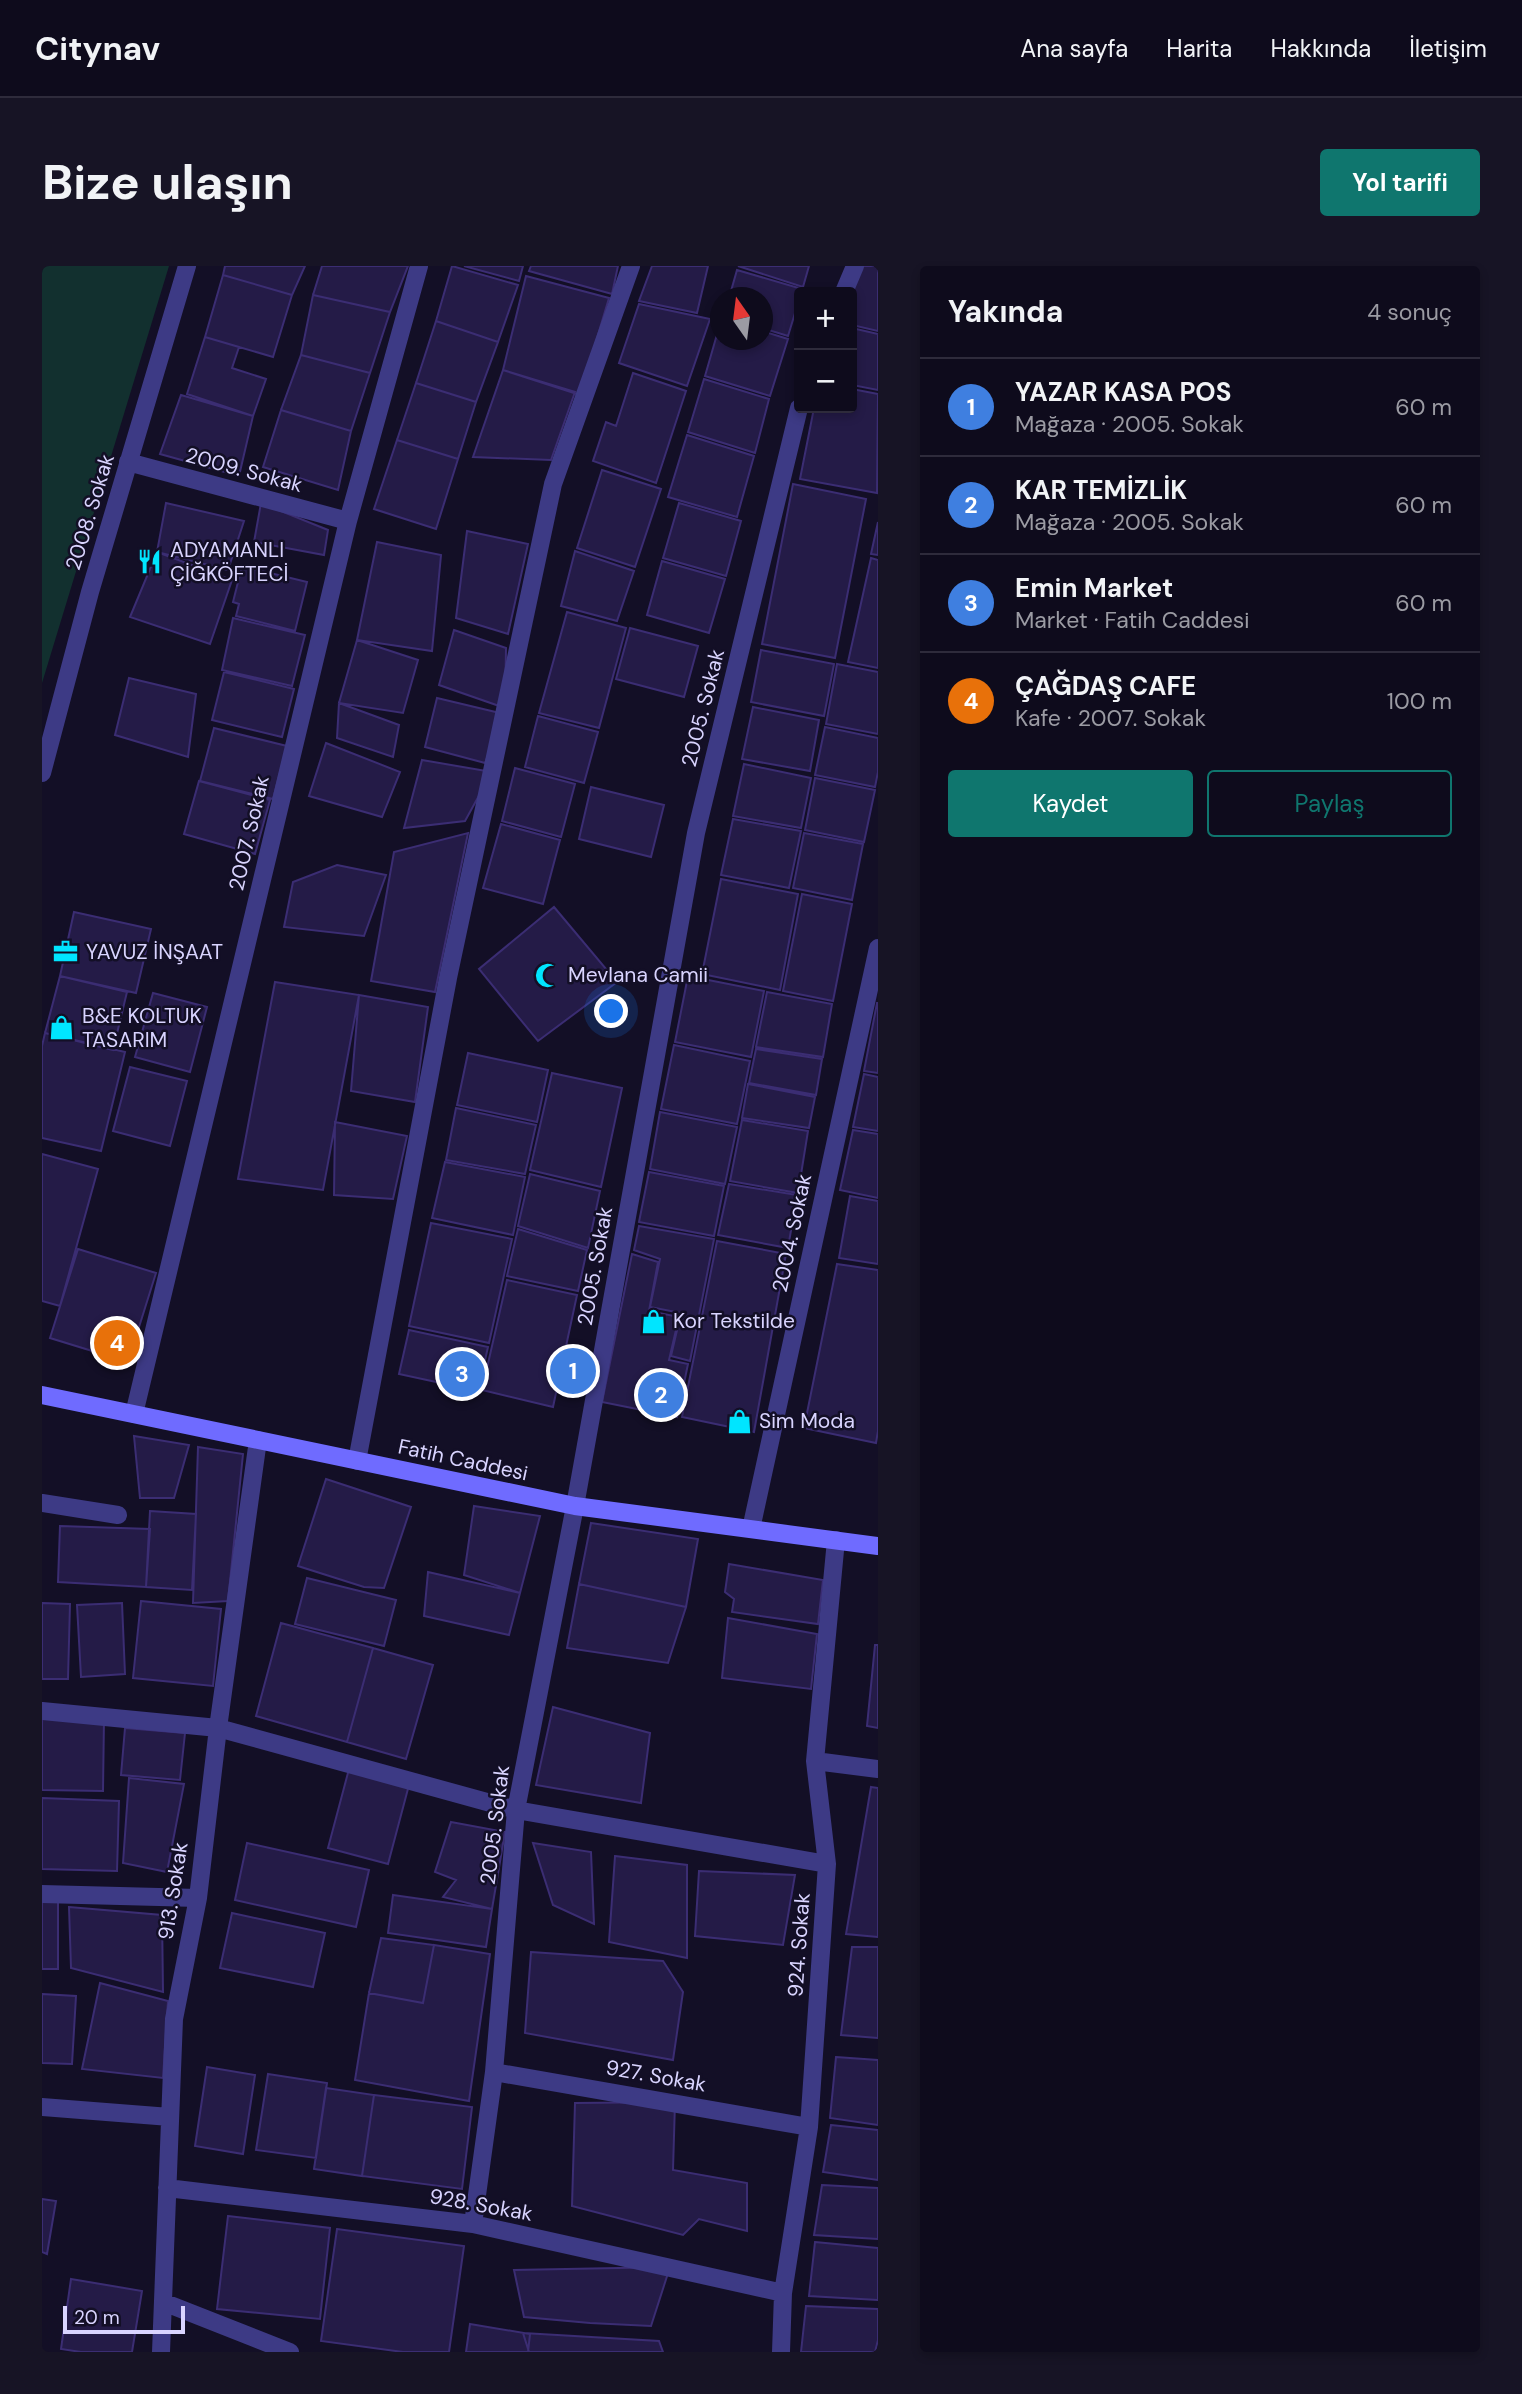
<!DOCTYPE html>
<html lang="tr">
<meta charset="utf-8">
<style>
body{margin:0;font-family:"DM Sans",sans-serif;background:#171425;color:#f1f3f6}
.controls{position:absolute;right:21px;top:21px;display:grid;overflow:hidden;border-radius:7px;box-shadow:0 4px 10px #0003}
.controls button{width:63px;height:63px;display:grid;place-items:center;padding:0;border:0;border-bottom:2px solid #2e2b3b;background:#0e0b1c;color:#f1f3f6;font:35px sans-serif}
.compass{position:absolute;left:668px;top:21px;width:63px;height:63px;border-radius:50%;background:#0e0b1c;box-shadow:0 4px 10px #0003;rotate:346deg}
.scale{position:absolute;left:21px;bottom:18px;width:122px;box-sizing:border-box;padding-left:7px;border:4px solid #d9d4ff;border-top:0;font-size:19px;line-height:24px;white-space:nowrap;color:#d9d4ff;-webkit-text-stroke:5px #130f26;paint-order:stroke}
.you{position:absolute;left:570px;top:746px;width:24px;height:24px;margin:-18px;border:5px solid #fff;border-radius:50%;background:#1a73e8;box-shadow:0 0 0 10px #1a73e833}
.badge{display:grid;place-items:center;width:46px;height:46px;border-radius:50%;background:#0f766e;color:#fff;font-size:23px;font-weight:700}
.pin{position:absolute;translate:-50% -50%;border:4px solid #fff;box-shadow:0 2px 7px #0006}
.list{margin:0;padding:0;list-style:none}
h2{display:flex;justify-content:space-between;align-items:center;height:91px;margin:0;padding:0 28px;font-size:30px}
h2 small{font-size:23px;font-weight:400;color:#9b9ba3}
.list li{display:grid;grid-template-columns:46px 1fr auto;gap:21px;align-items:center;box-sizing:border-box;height:98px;padding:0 28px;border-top:2px solid #2e2b3b}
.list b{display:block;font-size:26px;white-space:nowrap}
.list p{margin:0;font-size:23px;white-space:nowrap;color:#9b9ba3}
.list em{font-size:23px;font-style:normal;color:#9b9ba3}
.actions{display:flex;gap:14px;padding:21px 28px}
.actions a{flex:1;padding:16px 0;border:2px solid #0f766e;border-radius:7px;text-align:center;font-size:24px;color:#0f766e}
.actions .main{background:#0f766e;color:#fff}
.map{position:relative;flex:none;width:836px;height:2086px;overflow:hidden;border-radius:7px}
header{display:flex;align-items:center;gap:42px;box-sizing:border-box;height:98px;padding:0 35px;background:#0e0b1c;border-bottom:2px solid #2e2b3b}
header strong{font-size:33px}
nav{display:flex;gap:38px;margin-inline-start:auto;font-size:24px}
.intro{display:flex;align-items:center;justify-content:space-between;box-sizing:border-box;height:168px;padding:0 42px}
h1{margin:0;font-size:49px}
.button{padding:18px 32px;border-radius:7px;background:#0f766e;color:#fff;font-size:24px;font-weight:700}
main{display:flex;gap:42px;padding:0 42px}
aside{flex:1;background:#0e0b1c;border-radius:7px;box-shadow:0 4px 10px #0003}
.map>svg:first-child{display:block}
.green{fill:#12302f}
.building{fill:#241b47;stroke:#3b2d73;stroke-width:2}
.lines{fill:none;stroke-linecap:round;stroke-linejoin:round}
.minor{stroke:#3d3a85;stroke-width:18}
.secondary{stroke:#6f6bff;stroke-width:18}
.labels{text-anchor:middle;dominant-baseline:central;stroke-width:5;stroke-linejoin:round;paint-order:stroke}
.street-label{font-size:21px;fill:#d9d4ff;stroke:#130f26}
.poi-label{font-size:21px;fill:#d9d4ff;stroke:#130f26;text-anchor:start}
</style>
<header>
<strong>Citynav</strong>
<nav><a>Ana sayfa</a><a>Harita</a><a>Hakkında</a><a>İletişim</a></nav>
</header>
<div class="intro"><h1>Bize ulaşın</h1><a class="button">Yol tarifi</a></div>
<main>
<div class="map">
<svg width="836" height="2086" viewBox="0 0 836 2086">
<rect width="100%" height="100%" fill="#130f26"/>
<path class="green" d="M 0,0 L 127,0 L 0,417 Z"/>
<path class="building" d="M 183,0 L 263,0 L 250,29 L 181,9 Z
M 280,0 L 366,0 L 348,46 L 271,29 Z
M 410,0 L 476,19 L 456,76 L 394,55 Z
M 422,0 L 481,0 L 477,15 Z
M 489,0 L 576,0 L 570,28 L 487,5 Z
M 610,0 L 666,0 L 655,47 L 597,35 Z
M 696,0 L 767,0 L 761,21 Z
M 817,0 L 836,0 L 836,65 L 810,59 L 810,26 Z
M 695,4 L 760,23 L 757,26 L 757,34 L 746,70 L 720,62 L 720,32 L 687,32 Z
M 181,9 L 250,29 L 231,91 L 163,71 Z
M 484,10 L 567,32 L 538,129 L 461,104 Z
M 271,29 L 348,46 L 328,107 L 259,89 Z
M 597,38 L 668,53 L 645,120 L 577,97 Z
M 394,55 L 456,76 L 434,136 L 374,117 Z
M 678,58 L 678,74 L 720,74 L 720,65 L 746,73 L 728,130 L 663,110 Z
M 810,62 L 836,68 L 836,124 L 810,119 Z
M 163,71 L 197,81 L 190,102 L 224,113 L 211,150 L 145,128 Z
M 259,89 L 328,107 L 309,165 L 239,144 Z
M 461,104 L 533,126 L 509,194 L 431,191 Z
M 591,107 L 644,125 L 614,217 L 551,195 L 564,156 L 574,160 Z
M 662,113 L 727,133 L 713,187 L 646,166 Z
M 374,117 L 434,136 L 416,193 L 355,174 Z
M 810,123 L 836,128 L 835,227 L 758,213 L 772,142 L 810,142 Z
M 139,129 L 211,150 L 197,210 L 118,188 Z
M 239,144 L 309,165 L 296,224 L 221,201 Z
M 645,169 L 712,190 L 695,251 L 626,231 Z
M 355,174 L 416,193 L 394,263 L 332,243 Z
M 560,204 L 619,223 L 593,301 L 535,282 Z
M 751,218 L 824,233 L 793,392 L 720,378 Z
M 124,237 L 202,255 L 186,304 L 115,286 Z
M 219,237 L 286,264 L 282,289 L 212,276 Z
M 637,237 L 699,255 L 684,310 L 621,292 Z
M 836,256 L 836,289 L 829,288 Z
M 425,265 L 486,278 L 466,368 L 414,352 Z
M 335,276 L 399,289 L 390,385 L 315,374 Z
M 533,285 L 592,305 L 575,355 L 519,340 Z
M 115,286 L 190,314 L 168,378 L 88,351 Z
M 829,292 L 836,294 L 836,402 L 806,396 Z
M 620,295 L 683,313 L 667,367 L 605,349 Z
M 200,300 L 265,316 L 253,365 L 194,350 L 197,338 L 191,336 Z
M 525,346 L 584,362 L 557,462 L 497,447 Z
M 191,352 L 263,369 L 250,420 L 180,404 Z
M 588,362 L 656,380 L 642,431 L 574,413 Z
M 412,364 L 464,382 L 463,442 L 397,419 Z
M 315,374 L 376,394 L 361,447 L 297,437 Z
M 719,384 L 792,398 L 782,450 L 709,436 Z
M 795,398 L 836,406 L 836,468 L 784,458 Z
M 182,406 L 252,423 L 240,471 L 170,454 Z
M 87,412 L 154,428 L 146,491 L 73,469 Z
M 395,432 L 462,448 L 443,497 L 383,481 Z
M 297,437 L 357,459 L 351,491 L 295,472 Z
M 711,441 L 777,454 L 768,505 L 700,493 Z
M 496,450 L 556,466 L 542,517 L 483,501 Z
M 783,461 L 836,472 L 836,506 L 833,521 L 773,509 Z
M 172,462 L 245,480 L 231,533 L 158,515 Z
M 284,477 L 358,506 L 340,551 L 267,530 Z
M 380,494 L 450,506 L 423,555 L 362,562 Z
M 702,498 L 769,512 L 759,562 L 691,550 Z
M 473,502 L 533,518 L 519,571 L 460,555 Z
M 773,512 L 833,524 L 822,576 L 763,564 Z
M 157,515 L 228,534 L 213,588 L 142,568 Z
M 549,521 L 622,539 L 609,591 L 537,573 Z
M 691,553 L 759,565 L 747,622 L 679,609 Z
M 459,558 L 518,574 L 501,638 L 441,622 Z
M 426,567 L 393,726 L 329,715 L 352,586 Z
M 762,567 L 821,578 L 810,634 L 751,622 Z
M 295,599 L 344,609 L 322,670 L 242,661 L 251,616 Z
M 679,613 L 756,628 L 738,724 L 660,708 Z
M 760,628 L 810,638 L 791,735 L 741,725 Z
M 512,641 L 575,716 L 496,775 L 437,703 Z
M 32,646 L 109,663 L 94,727 L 18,710 Z
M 18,710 L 85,726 L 71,784 L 3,767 Z
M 646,710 L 722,725 L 709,791 L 633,776 Z
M 233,716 L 317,729 L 281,924 L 196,913 Z
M 725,726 L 790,738 L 781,791 L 714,781 Z
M 111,727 L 165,741 L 148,806 L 93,791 Z
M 317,729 L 386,741 L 373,836 L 309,825 Z
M 835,737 L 836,737 L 836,807 L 822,805 Z
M 3,767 L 83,786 L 59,885 L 0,872 L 0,780 Z
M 632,779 L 708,795 L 695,858 L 619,843 Z
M 714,783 L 780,793 L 774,829 L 707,817 Z
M 426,787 L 506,804 L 495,856 L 415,839 Z
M 88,801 L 145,815 L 128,880 L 71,865 Z
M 510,807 L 580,822 L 559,921 L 488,904 Z
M 822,808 L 836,811 L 836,865 L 811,861 Z
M 706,818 L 773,831 L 767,862 L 700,852 Z
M 414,842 L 494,859 L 483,908 L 404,894 Z
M 618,846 L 695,861 L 683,918 L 608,903 Z
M 700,854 L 766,865 L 756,927 L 688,915 Z
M 293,856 L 365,870 L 351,933 L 292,929 Z
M 811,864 L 836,868 L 836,932 L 798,924 Z
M 0,888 L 56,903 L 18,1040 L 0,1035 Z
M 403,896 L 483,911 L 471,969 L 390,952 Z
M 607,906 L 682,920 L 672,970 L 597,956 Z
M 488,908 L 558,925 L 546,982 L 476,960 Z
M 687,918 L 755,929 L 746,982 L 676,969 Z
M 808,930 L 836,935 L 836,998 L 797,992 Z
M 389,957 L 470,973 L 447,1077 L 367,1060 Z
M 597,960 L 672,973 L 648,1095 L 629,1090 L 639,1047 L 608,1041 L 618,993 L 592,984 Z
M 476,963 L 545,984 L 536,1025 L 465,1010 Z
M 675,975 L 744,988 L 712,1166 L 640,1151 Z
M 36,983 L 114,1007 L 86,1096 L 8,1072 Z
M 590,988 L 616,996 L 607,1045 L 637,1051 L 627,1094 L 646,1098 L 635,1151 L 560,1136 Z
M 795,998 L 836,1004 L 836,1165 L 834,1177 L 762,1162 Z
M 465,1014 L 535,1029 L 511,1141 L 440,1124 Z
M 367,1064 L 446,1081 L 436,1125 L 357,1108 Z
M 92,1170 L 147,1179 L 132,1232 L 98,1232 Z
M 156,1181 L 201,1188 L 186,1335 L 151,1337 Z
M 284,1213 L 369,1241 L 342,1322 L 322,1321 L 256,1300 Z
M 432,1240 L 498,1250 L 478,1327 L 422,1309 Z
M 108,1245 L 154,1248 L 150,1324 L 104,1321 Z
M 549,1257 L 656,1273 L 644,1341 L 537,1318 Z
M 18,1260 L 108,1263 L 104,1321 L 16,1316 Z
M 687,1298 L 781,1314 L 776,1358 L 690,1346 L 692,1333 L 683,1326 Z
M 386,1306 L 478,1327 L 467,1369 L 382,1350 Z
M 265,1312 L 354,1334 L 342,1380 L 253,1358 Z
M 537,1318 L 644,1341 L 626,1397 L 525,1382 Z
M 99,1335 L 179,1343 L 171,1420 L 91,1412 Z
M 0,1337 L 28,1338 L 26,1413 L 0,1413 Z
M 80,1337 L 83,1408 L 39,1411 L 35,1339 Z
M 686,1352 L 775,1368 L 769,1423 L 680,1412 Z
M 239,1357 L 331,1382 L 305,1476 L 214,1450 Z
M 833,1379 L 836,1379 L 836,1462 L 825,1460 Z
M 331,1382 L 391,1399 L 364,1493 L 305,1476 Z
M 511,1441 L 608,1467 L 599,1537 L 494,1519 Z
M 0,1452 L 62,1452 L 61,1525 L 0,1524 Z
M 83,1462 L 143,1467 L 138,1514 L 79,1509 Z
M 307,1503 L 367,1519 L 346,1598 L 286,1582 Z
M 87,1512 L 142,1518 L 125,1606 L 81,1597 Z
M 829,1521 L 836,1522 L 836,1671 L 804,1668 Z
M 0,1532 L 77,1535 L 75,1605 L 0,1603 Z
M 409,1556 L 463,1566 L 450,1643 L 401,1631 L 414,1614 L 393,1606 Z
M 205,1577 L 327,1604 L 314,1661 L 193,1634 Z
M 491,1577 L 549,1586 L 552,1658 L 511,1639 Z
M 573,1590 L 645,1599 L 645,1692 L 567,1676 Z
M 657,1605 L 753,1609 L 741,1679 L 653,1670 Z
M 351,1629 L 450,1643 L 444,1681 L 346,1667 Z
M 0,1636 L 16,1636 L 16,1703 L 0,1703 Z
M 27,1641 L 120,1649 L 121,1726 L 29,1702 Z
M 190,1647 L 283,1667 L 271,1721 L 178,1702 Z
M 339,1672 L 392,1679 L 381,1737 L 327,1727 Z
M 392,1679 L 448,1688 L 427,1835 L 313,1814 L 327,1727 L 381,1737 Z
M 810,1681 L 836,1681 L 836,1772 L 799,1769 Z
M 489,1686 L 621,1695 L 641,1726 L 631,1794 L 483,1767 Z
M 58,1717 L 126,1735 L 121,1812 L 40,1803 Z
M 0,1728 L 34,1730 L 30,1798 L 0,1797 Z
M 794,1791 L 836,1794 L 836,1859 L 788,1852 Z
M 165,1801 L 213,1809 L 201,1888 L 153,1880 Z
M 226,1808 L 285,1817 L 274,1892 L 214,1884 Z
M 284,1822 L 332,1829 L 320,1910 L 272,1903 Z
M 332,1829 L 430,1841 L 420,1923 L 320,1910 Z
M 633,1836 L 631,1904 L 705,1917 L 705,1965 L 657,1953 L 641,1969 L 530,1940 L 533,1837 Z
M 789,1859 L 836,1864 L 836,1914 L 781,1906 Z
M 780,1919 L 836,1922 L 836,1973 L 772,1969 Z
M 0,1933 L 14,1935 L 5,1988 L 0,1986 Z
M 186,1950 L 288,1962 L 278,2053 L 175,2043 Z
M 295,1963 L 422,1980 L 407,2086 L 361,2086 L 279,2075 Z
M 773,1976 L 836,1982 L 836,2034 L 767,2030 Z
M 628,2001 L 609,2060 L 548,2057 L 482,2051 L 472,2004 Z
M 29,2013 L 100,2025 L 90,2086 L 39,2086 L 19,2083 Z
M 764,2040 L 836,2043 L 836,2074 L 833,2086 L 759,2086 Z
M 428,2058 L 488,2068 L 486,2086 L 424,2086 Z
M 481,2067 L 617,2075 L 621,2086 L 487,2086 Z"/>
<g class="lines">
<path class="minor" d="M 802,26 L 813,0
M 86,196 L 306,255
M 0,507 L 48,326 L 145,0
M 92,1148 L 306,255 L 377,0
M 315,1195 L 406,712 L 511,218 L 589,0
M 0,1237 L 76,1249
M 709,1263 L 836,682
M 0,1445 L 176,1462 L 474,1544 L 785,1598
M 773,1495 L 836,1503
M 0,1628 L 156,1632
M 452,1806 L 767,1861
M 0,1841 L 128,1851
M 125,1922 L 431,1958 L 741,2027
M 431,1958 L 452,1806 L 474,1544 L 533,1240 L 654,567 L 757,142
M 121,2036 L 248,2086
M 119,2086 L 132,1753 L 156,1632 L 176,1462 L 216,1174
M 739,2086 L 741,2027 L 767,1861 L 785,1598 L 773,1495 L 794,1274"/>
<path class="secondary" d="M 0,1129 L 533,1240 L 836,1280"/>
</g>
<defs>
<symbol id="restaurant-bare" viewBox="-9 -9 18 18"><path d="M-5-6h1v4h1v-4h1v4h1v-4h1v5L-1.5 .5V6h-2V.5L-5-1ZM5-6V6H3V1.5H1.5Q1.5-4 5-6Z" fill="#00e5ff" stroke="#130f26" stroke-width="2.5" paint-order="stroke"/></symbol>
<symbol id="office-bare" viewBox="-9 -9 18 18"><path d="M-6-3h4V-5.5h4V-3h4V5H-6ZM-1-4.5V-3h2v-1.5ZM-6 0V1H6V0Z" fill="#00e5ff" stroke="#130f26" stroke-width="2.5" paint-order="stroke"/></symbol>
<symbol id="mosque-bare" viewBox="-9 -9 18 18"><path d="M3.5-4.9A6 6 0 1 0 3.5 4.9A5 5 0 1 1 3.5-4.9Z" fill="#00e5ff" stroke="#130f26" stroke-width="2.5" paint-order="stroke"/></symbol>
<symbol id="shop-bare" viewBox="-9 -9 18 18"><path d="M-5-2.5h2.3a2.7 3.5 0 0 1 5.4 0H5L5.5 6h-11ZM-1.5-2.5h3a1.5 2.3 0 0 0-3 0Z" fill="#00e5ff" stroke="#130f26" stroke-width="2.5" paint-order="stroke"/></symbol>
</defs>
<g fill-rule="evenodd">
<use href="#restaurant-bare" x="90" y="278" width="35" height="35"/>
<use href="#office-bare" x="6" y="668" width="35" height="35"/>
<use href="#mosque-bare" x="488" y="692" width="35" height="35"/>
<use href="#shop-bare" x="2" y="744" width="35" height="35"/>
<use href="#shop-bare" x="594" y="1038" width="35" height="35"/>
<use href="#shop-bare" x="680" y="1138" width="35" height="35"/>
</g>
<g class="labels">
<g class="street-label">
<text transform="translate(202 204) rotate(15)">2009. Sokak</text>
<text transform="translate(48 246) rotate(-73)">2008. Sokak</text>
<text transform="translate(661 442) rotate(-76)">2005. Sokak</text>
<text transform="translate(207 567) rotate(-77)">2007. Sokak</text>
<text transform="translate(750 967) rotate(-78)">2004. Sokak</text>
<text transform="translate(553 1000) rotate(-80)">2005. Sokak</text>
<text transform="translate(421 1194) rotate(12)">Fatih Caddesi</text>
<text transform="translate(453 1559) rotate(-83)">2005. Sokak</text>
<text transform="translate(131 1625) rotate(-81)">913. Sokak</text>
<text transform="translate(757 1679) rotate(-86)">924. Sokak</text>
<text transform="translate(614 1810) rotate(10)">927. Sokak</text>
<text transform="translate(439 1939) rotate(10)">928. Sokak</text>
</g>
<g class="poi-label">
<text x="128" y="284">ADYAMANLI<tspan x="128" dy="24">ÇİĞKÖFTECİ</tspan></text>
<text x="44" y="686">YAVUZ İNŞAAT</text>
<text x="526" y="709">Mevlana Camii</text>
<text x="40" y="750">B&amp;E KOLTUK<tspan x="40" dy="24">TASARIM</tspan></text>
<text x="631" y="1055">Kor Tekstilde</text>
<text x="717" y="1155">Sim Moda</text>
</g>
</g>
</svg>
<div class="controls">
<button>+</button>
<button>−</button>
</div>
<svg class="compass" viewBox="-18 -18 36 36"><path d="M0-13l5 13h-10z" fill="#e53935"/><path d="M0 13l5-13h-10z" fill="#9b9ba3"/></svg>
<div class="scale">20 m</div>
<div class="you"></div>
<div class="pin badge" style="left:531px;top:1105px;background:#3f7fe0">1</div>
<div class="pin badge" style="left:619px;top:1129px;background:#3f7fe0">2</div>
<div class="pin badge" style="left:420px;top:1108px;background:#3f7fe0">3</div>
<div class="pin badge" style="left:75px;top:1077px;background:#e8710a">4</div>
</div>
<aside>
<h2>Yakında<small>4 sonuç</small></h2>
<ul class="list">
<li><span class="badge" style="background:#3f7fe0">1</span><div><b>YAZAR KASA POS</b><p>Mağaza · 2005. Sokak</p></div><em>60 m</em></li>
<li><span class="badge" style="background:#3f7fe0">2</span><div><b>KAR TEMİZLİK</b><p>Mağaza · 2005. Sokak</p></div><em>60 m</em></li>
<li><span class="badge" style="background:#3f7fe0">3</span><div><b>Emin Market</b><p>Market · Fatih Caddesi</p></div><em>60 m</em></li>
<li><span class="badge" style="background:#e8710a">4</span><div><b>ÇAĞDAŞ CAFE</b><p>Kafe · 2007. Sokak</p></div><em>100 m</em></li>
</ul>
<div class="actions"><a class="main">Kaydet</a><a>Paylaş</a></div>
</aside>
</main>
